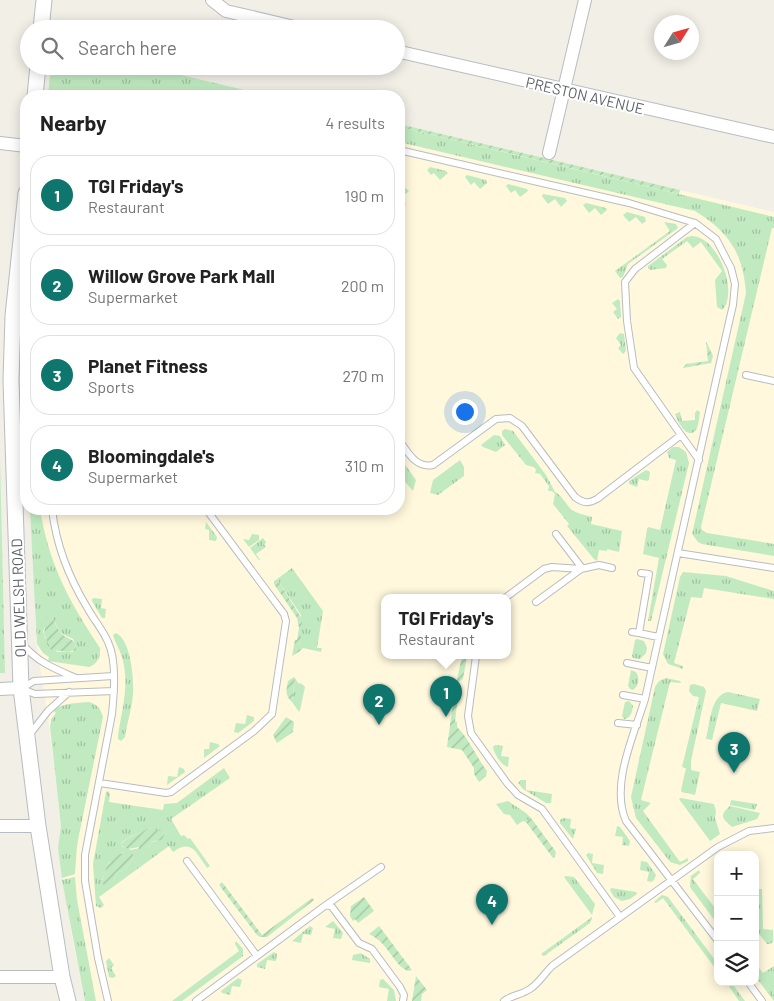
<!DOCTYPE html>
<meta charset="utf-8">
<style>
body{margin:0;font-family:Barlow,sans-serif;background:#f6f6f6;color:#222}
.controls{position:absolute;right:15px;bottom:15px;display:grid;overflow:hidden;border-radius:10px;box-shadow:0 2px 12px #0003}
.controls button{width:45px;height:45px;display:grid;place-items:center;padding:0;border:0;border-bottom:1px solid #e0e0e0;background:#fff;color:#222;font:25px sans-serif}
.compass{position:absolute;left:654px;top:15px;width:45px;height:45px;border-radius:50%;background:#fff;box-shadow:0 2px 12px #0003;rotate:53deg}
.you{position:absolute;left:464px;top:411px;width:18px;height:18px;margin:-12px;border:4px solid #fff;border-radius:50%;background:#1a73e8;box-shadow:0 0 0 8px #1a73e833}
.badge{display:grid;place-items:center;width:32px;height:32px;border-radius:50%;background:#0f766e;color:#fff;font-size:16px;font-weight:700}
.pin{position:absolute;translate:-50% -41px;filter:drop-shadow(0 1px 2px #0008)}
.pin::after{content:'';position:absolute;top:26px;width:18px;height:15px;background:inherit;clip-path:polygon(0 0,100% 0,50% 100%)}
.popup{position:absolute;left:381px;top:594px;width:130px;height:65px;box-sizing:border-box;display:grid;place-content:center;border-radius:10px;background:#fff;filter:drop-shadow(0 1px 4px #0005);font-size:16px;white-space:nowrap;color:#767676}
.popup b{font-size:19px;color:#222}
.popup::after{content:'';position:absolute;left:50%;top:100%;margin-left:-10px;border:10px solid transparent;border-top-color:#fff}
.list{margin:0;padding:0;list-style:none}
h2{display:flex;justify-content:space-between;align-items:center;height:65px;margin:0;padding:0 20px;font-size:21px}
h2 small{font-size:16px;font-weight:400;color:#767676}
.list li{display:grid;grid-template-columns:32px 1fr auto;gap:15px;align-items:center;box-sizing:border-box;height:80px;margin:0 10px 10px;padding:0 10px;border:1px solid #e0e0e0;border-radius:20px}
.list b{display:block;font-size:19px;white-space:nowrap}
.list p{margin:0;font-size:16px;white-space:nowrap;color:#767676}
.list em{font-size:16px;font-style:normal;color:#767676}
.icon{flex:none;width:28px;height:28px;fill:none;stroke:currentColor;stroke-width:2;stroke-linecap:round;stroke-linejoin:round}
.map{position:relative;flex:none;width:774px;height:1001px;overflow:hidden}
.search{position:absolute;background:#fff;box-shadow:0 2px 12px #0003;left:20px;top:20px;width:385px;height:55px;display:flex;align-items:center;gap:12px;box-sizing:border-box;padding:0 18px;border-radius:28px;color:#767676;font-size:19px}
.panel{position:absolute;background:#fff;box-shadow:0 2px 12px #0003;left:20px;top:90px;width:385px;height:425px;border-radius:20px}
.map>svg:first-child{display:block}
.commercial{fill:#fff8dd;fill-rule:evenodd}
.grass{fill:url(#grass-tufts);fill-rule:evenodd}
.garden{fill:url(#garden-furrows)}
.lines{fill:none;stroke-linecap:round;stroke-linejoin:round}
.service-casing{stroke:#b8bcc1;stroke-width:8}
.minor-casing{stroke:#b8bcc1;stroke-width:14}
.tertiary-casing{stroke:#b8bcc1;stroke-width:17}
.service{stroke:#fff;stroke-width:6}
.minor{stroke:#fff;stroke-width:12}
.tertiary{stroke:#fff;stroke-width:15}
.labels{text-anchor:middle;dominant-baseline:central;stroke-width:4;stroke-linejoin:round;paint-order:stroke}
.street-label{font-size:15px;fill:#5d6268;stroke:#fff}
</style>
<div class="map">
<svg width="774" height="1001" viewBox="0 0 774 1001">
<defs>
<pattern id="grass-tufts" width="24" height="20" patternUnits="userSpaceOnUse" patternTransform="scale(1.25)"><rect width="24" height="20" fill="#c1eac1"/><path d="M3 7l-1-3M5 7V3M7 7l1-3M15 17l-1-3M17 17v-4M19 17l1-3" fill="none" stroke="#a0c1a1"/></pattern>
<pattern id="garden-furrows" width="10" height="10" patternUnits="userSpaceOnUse" patternTransform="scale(1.25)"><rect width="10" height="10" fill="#c1eac1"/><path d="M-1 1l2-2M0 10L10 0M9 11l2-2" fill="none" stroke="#a0c1a1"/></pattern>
</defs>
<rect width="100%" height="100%" fill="#f1efe6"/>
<path class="commercial" d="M 399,124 L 774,212 L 774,1001 L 85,1001 L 73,943 L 58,848 L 61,826 L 50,732 L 36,640 L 35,585 L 30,509 L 399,509 ZM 385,598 L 507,598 L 507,656 L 385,656 ZM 718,855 L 755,855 L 755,982 L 718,982 Z"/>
<path class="grass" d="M 51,66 L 143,66 L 270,96 L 206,96 L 192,95 L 174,96 L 48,96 Z
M 399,127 L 774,217 L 774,228 L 772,228 L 701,527 L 702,530 L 707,533 L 774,544 L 774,556 L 702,544 L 698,542 L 692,534 L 746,293 C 743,253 729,232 695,211 L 399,142 Z
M 430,167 L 446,171 L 448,173 L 440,180 L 434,173 L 431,175 L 427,170 Z
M 467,175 L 486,180 L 487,183 L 480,189 L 474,182 L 471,185 L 465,177 Z
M 508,184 L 527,189 L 528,191 L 520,197 L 515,190 L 511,193 L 506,186 Z
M 402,185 L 409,191 L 402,197 L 406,205 L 400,209 L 399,198 L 401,186 Z
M 543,194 L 565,198 L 567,201 L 561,207 L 555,199 L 548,204 L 542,196 Z
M 586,203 L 606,208 L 607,210 L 601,215 L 595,208 L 589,213 L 583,205 Z
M 627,212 L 645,217 L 646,221 L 642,224 L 636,217 L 629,222 L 623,215 Z
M 664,222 L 676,224 L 678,228 L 628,264 L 623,277 L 620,278 L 615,271 L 670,231 Z
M 692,236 C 719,237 739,294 722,310 L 717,307 L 715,280 L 722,271 L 701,242 L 693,248 L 687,241 L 662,259 L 667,265 L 666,268 L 650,270 L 648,268 L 648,266 L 687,237 Z
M 618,299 L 620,301 L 621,317 L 618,319 L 613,312 L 617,309 L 612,303 Z
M 620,333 L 624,334 L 626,351 L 623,354 L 618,348 L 621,345 L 616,338 Z
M 697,410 L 700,412 C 699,417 699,429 694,432 C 686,438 677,420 675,414 L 680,412 L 682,421 L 695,420 L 695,413 Z
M 505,429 L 513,431 L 546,475 L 555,492 C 562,495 566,505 572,510 C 578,514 586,515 592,517 L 591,524 L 622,531 L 619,552 L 607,549 L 607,551 L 599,550 L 597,561 L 594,559 L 567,526 L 569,524 L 553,504 L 555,494 L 552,491 L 548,491 L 549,486 L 540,474 L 535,473 L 536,469 L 534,467 L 526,465 L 502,435 L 502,431 Z
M 494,435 L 500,436 L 505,445 L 496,452 L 483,447 L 481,445 Z
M 673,447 L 679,447 L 686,452 L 689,463 L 651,621 L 648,621 L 659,558 L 643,554 L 647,529 L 648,527 L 660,530 L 676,460 L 669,458 L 667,452 Z
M 0,458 L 5,673 L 0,673 Z
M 460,460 L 464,467 L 464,476 L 438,495 L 430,493 L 433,480 Z
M 403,462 L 416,480 L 413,491 C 405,481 395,474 403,462 Z
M 646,470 L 650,472 L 649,480 L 647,481 L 639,479 L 637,487 L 629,484 L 629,481 Z
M 30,509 L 40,509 C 49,565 69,601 100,648 C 101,657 97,664 89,667 L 48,661 L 49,657 L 43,653 L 37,644 ZM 51,616 L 61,633 L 73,639 L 76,646 L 73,652 L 57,652 L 45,638 L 43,631 Z
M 206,522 L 217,537 L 216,541 L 209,540 L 209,530 L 205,529 Z
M 252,534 L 259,535 L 259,540 L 249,547 L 243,539 L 249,540 Z
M 263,538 L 266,542 L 264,544 L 266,547 L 256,554 L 261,561 L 258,559 L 250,548 Z
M 292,568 L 323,611 L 317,648 L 322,648 L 321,652 L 303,648 L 300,651 L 301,615 L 277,579 Z
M 683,572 L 726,576 L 774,591 L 774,599 L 704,588 L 702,598 L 691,597 L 674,663 L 683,666 L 683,669 L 668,664 L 663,654 L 680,577 Z
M 94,598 L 102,599 L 101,608 L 106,609 L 105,618 L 102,618 L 92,601 L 92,599 Z
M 116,633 C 131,640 134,679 133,694 C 132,708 127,723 125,737 L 121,741 L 118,739 L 118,735 C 122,710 129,686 123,661 C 121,651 115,643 113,635 Z
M 637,639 L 644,641 L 647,648 L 646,653 L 640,659 L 633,658 L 632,656 L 635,640 Z
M 631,670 L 636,672 C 640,678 639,686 633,690 L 630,689 L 628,686 Z
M 295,678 L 298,683 L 302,684 L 305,687 L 300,710 L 299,712 L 292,702 Z
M 666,678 L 680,681 L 681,683 L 670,682 L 641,800 L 651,803 L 643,811 L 680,862 L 688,858 L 688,861 L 680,865 L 670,862 L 636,818 L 631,797 L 655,687 L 659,681 Z
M 694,684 L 704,687 L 706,691 L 691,761 L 691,770 L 700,772 L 695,795 L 682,792 L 681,790 L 686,768 L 682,767 L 699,697 L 693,696 L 689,691 L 690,685 Z
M 728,692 L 760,699 L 757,711 L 721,703 L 712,740 L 706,739 C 710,724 710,695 728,692 Z
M 629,701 L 633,706 C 632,712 631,718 624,719 L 622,716 L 625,702 Z
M 89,702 C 97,704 101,709 103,717 L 77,845 L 75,874 L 62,878 L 58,848 L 61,826 L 50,726 L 52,718 L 56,713 L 53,710 C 64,703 76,703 89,702 Z
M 247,715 L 254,717 L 254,721 L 238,733 L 234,732 L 236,723 L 245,724 Z
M 210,742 L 218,744 L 220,746 L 204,758 L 204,749 L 209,749 Z
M 495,745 L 503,746 L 501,756 L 509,757 L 508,767 C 501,765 494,754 493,747 Z
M 179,767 L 184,769 L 185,772 L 167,785 L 168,776 L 177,777 Z
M 224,768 L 230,778 L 171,819 L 181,836 L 184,835 L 188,839 L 190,838 L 210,866 L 207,868 C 197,854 192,838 173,852 L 169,846 L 99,897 L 104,905 L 101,908 L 96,906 L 93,864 L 106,792 L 108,791 L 110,794 L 109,802 L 163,810 L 164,804 L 177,803 ZM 149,828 L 154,830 L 157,841 L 151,842 L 149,848 L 138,850 L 140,848 L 131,850 L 121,846 L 121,843 C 130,835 139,835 149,828 ZM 123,854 L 133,854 L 134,857 L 125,869 L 116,873 L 114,880 L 102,880 L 109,862 Z
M 521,780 L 526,780 L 526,790 L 552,794 L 551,803 L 546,803 L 523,789 L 518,783 Z
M 681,798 L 714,804 L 716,811 L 715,818 L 720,834 L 710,841 L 679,799 Z
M 731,800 L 757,804 L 755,810 L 730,805 Z
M 508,801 L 526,813 L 531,818 L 526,822 L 523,821 L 517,825 L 510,815 L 504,814 L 496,804 Z
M 730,806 L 760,813 L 757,819 L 732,827 C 723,819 718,816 730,806 Z
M 563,818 L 571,819 L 570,828 L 576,829 L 573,839 L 560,823 L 560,820 Z
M 617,826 L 620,827 L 630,841 L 629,846 L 622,845 L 623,837 L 615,836 Z
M 588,853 L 593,854 L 592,863 L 604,865 L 603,874 L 597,873 L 586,855 Z
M 641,861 L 647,862 L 656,875 L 654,880 L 651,882 L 647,881 L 649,872 L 640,870 Z
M 699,870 L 700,873 L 693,879 L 718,912 L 718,925 L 690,887 L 691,876 Z
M 566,876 L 574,877 L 595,904 L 592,915 L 564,877 Z
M 75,877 L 77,900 L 96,1001 L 85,1001 L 62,880 Z
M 611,888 L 636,892 L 637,894 L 630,899 L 622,901 L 614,897 L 610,890 Z
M 755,889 L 762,889 L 763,929 L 773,930 L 773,942 L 770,944 L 767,944 L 755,929 Z
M 662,895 L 668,897 L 718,964 L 718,972 L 663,898 L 656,903 L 654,902 Z
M 592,917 L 590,923 L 544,956 L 541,954 Z
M 333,921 L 343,933 L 341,939 L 333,938 L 335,929 L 325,927 Z
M 310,926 L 313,928 L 311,935 L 303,934 L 301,943 L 292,941 Z
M 236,941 L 243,949 L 243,956 L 182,1001 L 172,1001 L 239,951 L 235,944 Z
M 274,952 L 277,954 L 276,961 L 267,960 L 265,969 L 257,967 L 257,964 Z
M 361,953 L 370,959 L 370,963 L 352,960 L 353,955 Z
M 109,958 L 114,965 L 111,968 L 116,976 L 113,978 L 109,977 L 106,961 Z
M 755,963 L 763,973 L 774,966 L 774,1001 L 755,976 Z
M 238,978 L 242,980 L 240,987 L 232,986 L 230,995 L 222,993 L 221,991 Z
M 383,979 L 394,990 L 396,1001 L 387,1001 L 389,989 L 379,987 L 380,980 Z
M 726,982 L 731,982 L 745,1001 L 739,1001 Z"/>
<path class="garden" d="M 399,124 L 680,190 L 679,194 L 399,127 Z
M 706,341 L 713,356 L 711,363 L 683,368 L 686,364 L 708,361 Z
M 277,579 L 302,619 L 300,651 L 292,656 L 295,640 L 297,640 L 299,628 L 297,618 L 274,584 L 274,581 Z
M 49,615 L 51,616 C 54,621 57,628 61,633 C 67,640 77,638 76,650 L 68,652 L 51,650 L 44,634 L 46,618 Z
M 462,656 L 467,656 L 463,679 L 456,684 Z
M 294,677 L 295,678 L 292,702 C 285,695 286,691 288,681 Z
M 454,696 L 458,698 L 455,721 L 457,722 L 457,727 C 468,737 477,758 487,771 L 486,776 L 479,782 L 474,774 L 474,768 L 462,750 L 447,747 Z
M 286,717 L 294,722 L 293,732 L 277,743 L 273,735 Z
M 531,818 L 556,852 L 555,857 L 553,858 L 526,822 Z
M 148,828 L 161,831 L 164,834 C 163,843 157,839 151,842 L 148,851 L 144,854 L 138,854 L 139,847 L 128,849 L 120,845 C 128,835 139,836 148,828 Z
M 120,854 L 133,854 L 134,857 L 125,869 L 116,873 L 113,883 L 105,887 L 102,882 C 105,871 108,858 120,854 Z
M 222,882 L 262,935 L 312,898 L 314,900 L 267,937 L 260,937 L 257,935 L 219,885 Z
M 364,897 L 374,911 L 358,923 L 355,919 L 353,921 L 350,916 L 351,906 Z
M 379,926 L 412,970 L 408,971 C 393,965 389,943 369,934 Z
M 416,976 L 427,990 L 422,994 L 421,1001 L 412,1001 Z"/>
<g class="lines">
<defs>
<path id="service" d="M 399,150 L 629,203 L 695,223 L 716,239 L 731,268 L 735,284 L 733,305 L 729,322 L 645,699 C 634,735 610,785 626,821 L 718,941
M 746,375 L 774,381
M 681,435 L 634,368 L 627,321 L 625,282 L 635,269 L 695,223
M 399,440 C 407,451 416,469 433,465 L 496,419 L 510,418 L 522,426 L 575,497 C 583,503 588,504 597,499 L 681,435 L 699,460
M 52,509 C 56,545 69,578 88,609 C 94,620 103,630 108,642 C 117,661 114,693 112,714 L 85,855 L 85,881 L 98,958 L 108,1001
M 556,534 L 582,568
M 678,553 L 774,568
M 641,573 L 649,574 L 639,633 L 658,637
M 505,598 L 544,569 L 552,567 L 581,569
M 536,602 L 581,569 L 599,565 L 612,568
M 632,632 L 639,633
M 22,644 C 39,663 53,668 76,678
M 476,656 L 468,716 L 471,733 L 507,783 L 518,795 L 542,809 L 620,917
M 627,663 L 652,668
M 22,688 L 34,681 L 113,676
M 22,689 L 35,694 L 114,691
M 623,695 L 645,699
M 618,723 L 637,725
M 30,734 L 48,711 L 69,692
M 100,783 L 166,793 L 171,792 L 254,731 L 272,714 L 286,621 L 284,614 L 206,509
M 187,861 L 257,956
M 326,905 L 381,867
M 748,982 L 762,1001
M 196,1001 L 326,905 L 332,907 L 359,943 L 372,949 L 400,987 L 404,995 L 403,1001
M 504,1001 C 512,995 521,995 530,989 C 539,983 544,974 552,966 L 718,847 L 749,831 L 774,828"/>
<path id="minor" d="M 212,0 L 226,11 L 303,29
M 396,51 L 774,137
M 0,143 L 26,146
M 549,153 L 585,0
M 0,689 L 21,688
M 0,826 L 38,826
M 0,977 L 62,977"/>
<path id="tertiary" d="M 41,29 L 44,0
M 35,96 L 38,66
M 26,193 L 13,316 L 11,380 L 21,688 L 38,826 L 62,977 L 68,1001"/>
</defs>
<use href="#service" class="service-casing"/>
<use href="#minor" class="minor-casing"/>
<use href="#tertiary" class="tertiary-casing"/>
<use href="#service" class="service"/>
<use href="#minor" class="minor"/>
<use href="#tertiary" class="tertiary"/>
</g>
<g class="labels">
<g class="street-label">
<text transform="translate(585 95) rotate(13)">PRESTON AVENUE</text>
<text transform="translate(18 598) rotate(-92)">OLD WELSH ROAD</text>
</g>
</g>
</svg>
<div class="controls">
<button>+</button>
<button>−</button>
<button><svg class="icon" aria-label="layers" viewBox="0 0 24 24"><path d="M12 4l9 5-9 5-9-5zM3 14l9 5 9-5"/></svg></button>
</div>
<svg class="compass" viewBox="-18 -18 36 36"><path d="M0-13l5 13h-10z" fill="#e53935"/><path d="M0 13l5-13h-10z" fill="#767676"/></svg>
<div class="you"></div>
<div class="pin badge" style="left:446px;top:717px">1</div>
<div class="popup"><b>TGI Friday's</b>Restaurant</div>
<div class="pin badge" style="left:379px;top:725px">2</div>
<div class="pin badge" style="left:734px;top:773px">3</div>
<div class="pin badge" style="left:492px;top:925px">4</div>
<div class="search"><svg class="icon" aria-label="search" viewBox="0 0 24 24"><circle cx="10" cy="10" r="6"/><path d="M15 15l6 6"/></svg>Search here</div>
<section class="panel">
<h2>Nearby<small>4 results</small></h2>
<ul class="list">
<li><span class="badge">1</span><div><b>TGI Friday's</b><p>Restaurant</p></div><em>190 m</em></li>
<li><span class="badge">2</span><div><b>Willow Grove Park Mall</b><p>Supermarket</p></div><em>200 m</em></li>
<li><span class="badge">3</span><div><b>Planet Fitness</b><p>Sports</p></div><em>270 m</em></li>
<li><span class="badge">4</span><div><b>Bloomingdale's</b><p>Supermarket</p></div><em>310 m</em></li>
</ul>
</section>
</div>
